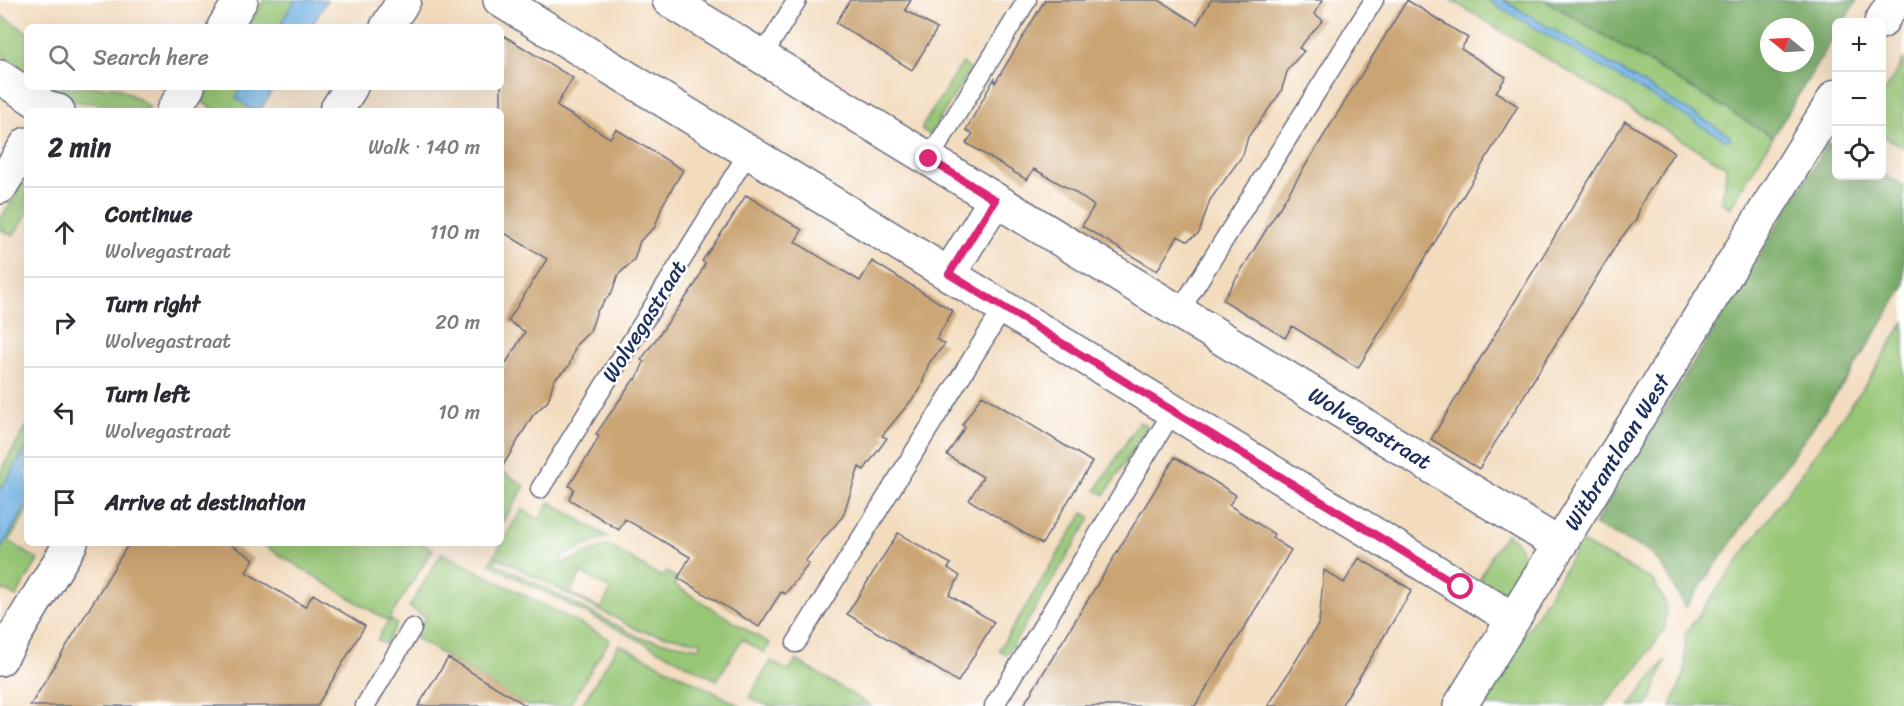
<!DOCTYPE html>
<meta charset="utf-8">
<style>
body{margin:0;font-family:Sriracha,sans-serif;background:#f2f2f3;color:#2b2b33}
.controls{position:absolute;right:18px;top:18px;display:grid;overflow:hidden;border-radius:9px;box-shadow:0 6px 24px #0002}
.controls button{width:54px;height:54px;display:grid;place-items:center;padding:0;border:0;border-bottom:2px solid #e1e1e2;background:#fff;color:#2b2b33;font:30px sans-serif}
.compass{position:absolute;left:1760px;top:18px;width:54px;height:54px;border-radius:50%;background:#fff;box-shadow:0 6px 24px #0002;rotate:288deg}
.stop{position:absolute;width:18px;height:18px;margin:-14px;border:4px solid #db2777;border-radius:50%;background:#fff}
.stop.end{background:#db2777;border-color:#fff;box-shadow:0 2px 6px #0008}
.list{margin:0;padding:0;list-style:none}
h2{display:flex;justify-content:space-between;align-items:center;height:78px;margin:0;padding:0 24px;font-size:26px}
h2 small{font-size:20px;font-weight:400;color:#7c7c81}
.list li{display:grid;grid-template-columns:39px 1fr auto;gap:18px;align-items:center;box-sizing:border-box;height:90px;padding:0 24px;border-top:2px solid #e1e1e2}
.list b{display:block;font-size:22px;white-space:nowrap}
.list p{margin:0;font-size:20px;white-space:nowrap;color:#7c7c81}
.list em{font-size:20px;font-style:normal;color:#7c7c81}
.icon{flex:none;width:33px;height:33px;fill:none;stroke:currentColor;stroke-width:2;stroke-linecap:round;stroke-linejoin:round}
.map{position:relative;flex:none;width:1904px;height:706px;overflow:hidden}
.search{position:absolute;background:#fff;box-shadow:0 6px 24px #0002;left:24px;top:24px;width:480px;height:66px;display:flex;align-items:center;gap:15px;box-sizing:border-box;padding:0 21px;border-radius:9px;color:#7c7c81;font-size:22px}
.panel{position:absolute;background:#fff;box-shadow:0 6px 24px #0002;left:24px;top:108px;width:480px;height:438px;border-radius:9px}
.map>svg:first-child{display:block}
.green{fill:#97c675;stroke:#597a6a;stroke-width:1.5;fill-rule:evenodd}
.forest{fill:#79ab66;stroke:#4a6d62;stroke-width:1.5;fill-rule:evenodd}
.water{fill:#70b3e5;stroke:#4671a2;stroke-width:1.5}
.building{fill:#caa473}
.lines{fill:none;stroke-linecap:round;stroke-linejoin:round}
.service-casing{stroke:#676c80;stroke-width:21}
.minor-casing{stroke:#676c80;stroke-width:36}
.service{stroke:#fff;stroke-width:18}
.minor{stroke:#fff;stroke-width:33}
.route{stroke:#db2777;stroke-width:8}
.labels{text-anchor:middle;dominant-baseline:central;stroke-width:5;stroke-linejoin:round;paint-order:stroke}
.street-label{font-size:22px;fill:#1b2f5e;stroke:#fff}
</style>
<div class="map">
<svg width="1904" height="706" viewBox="0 0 1904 706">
<rect width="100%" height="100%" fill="#fff"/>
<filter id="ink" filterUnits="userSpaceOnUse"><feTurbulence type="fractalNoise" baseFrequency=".0167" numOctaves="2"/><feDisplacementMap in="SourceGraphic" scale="12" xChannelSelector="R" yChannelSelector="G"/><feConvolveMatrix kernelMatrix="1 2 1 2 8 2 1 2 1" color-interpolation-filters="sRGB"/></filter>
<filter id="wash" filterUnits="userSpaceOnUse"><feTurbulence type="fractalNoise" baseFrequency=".008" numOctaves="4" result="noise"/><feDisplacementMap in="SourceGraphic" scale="24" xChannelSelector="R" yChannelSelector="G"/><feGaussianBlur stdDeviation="1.35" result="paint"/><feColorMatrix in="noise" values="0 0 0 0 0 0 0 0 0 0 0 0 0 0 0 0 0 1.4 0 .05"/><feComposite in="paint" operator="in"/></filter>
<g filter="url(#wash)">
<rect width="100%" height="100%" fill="#f3dcbe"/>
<path class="green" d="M 264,0 L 295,0 L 279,27 L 248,27 Z
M 1451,0 L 1488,0 L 1728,140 L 1729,135 L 1503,0 L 1545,0 L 1773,137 L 1730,208 L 1720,201 L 1725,185 L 1726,167 Z
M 0,15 L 27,32 L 27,77 L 0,52 Z
M 1904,59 L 1904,148 L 1882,135 L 1882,96 Z
M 962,63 L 970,69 L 930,135 L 922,130 L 922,127 Z
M 41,87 L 118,87 L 149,106 L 149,110 L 73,101 Z
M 211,87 L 242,87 L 236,97 L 246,106 L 255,111 L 216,111 L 202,102 Z
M 23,183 L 27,186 L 27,214 L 13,236 L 0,229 L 0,220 Z
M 1904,322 L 1904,706 L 1671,706 L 1685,672 L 1685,634 L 1868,381 Z
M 1139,422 L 1147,426 L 1105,495 L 1096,490 Z
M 27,426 L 27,447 L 0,491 L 0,471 Z
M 501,471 L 525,486 L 501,525 Z
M 550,502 L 608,537 L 560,557 L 563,563 L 608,545 L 661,577 L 667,572 L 677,578 L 674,585 L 770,644 L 764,653 L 742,639 L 717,680 L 489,564 L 522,509 L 539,520 ZM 497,557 L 640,631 L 701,642 L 700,648 L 641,638 L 494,562 ZM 581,573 L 611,589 L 601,609 L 570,593 Z
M 27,505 L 27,511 L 9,541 L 38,560 L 16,597 L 0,588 L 0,550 Z
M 1083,513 L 1091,517 L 1007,655 L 999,650 Z
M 1506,534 C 1513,538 1519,543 1522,551 C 1527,567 1514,591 1496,590 C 1490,589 1483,585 1478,582 L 1494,551 Z
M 1581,542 L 1653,580 L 1666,604 L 1665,628 L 1640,665 L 1604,706 L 1481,706 Z
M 260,543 L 422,543 L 433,549 L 389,619 L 397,624 L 385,644 L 377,640 L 388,621 Z
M 442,553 L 610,639 L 569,706 L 526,706 L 414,637 L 426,617 L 409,607 Z
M 619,644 L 741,706 L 581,706 Z
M 796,660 L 871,706 L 768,706 L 749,697 L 771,661 L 788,671 Z
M 1666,660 L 1648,706 L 1629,706 Z"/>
<path class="forest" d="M 1545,0 L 1857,0 L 1843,22 L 1836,22 L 1836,33 L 1773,137 ZM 1769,27 L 1805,27 L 1805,63 L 1769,63 Z
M 1828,143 L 1836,148 L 1836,176 L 1882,176 L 1882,173 L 1904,186 L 1904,287 L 1851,373 L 1685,608 L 1664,568 L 1649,551 L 1594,525 Z"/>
<path class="water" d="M 295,0 L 327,0 L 311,27 L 279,27 Z
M 1488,0 L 1503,0 L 1729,135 L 1731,139 L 1726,140 Z
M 242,87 L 274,87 L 260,111 C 249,111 243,103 236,97 Z
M 27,447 L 27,505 L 0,550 L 0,491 Z"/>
<g id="blocks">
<path class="building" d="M 850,0 L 911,0 L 905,10 L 937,29 L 912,70 L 836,23 Z
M 1045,0 L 1159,0 L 1197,24 L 1211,0 L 1323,0 L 1314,14 L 1323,20 L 1299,48 L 1304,51 L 1288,69 L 1281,92 L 1248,137 L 1243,155 L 1210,200 L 1199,233 L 1187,241 L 1178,236 L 1157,271 L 1082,226 L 1094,206 L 1073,191 L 1034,169 L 1027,180 L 966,143 L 973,134 L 966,130 L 994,79 L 995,83 Z
M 1407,0 L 1468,38 L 1461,49 L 1506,77 L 1496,92 L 1518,106 L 1358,368 L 1292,326 L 1285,338 L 1223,300 Z
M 501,34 L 573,78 L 556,106 L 610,138 L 616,129 L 683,170 L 662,206 L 655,227 L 640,241 L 634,260 L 618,275 L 612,292 L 597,311 L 590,331 L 576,345 L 569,366 L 554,380 L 548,401 L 533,415 L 501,469 L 501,371 L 525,332 L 508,321 L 547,259 L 501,231 Z
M 1625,121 L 1674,152 L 1641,204 L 1636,220 L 1618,242 L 1479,469 L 1431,439 Z
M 746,195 L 802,230 L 795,242 L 860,281 L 872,261 L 953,311 L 936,339 L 945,344 L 929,363 L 920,390 L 882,436 L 887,438 L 864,470 L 859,467 L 843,516 L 805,561 L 809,564 L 785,594 L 781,592 L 759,627 L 678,578 L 690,557 L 625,519 L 619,530 L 569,499 L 574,489 L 569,486 L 592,449 L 599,436 L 596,434 L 634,379 L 636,380 L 644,362 L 641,360 L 696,283 L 705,263 L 702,261 L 730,221 Z
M 982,395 L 1092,462 L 1042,544 L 969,500 L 983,477 L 947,455 L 965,427 L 962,425 Z
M 1175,457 L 1236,495 L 1229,505 L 1274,534 L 1272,538 L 1291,550 L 1240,635 L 1195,706 L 1023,706 Z
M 898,533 L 951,564 L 948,568 L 960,576 L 949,595 L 994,622 L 958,682 L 847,614 Z
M 129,543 L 228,543 L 254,559 L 246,572 L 305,607 L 313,594 L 365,626 L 317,706 L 30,706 Z
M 1359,558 L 1412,590 L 1360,676 L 1341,706 L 1268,706 L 1319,623 L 1324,570 L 1344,583 Z
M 448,658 L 527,706 L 418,706 Z"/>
</g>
</g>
<g filter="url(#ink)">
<use href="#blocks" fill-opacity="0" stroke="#676c80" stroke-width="1.5"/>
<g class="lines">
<defs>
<path id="service" d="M 762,57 L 797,0
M 929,159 L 1027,0
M 1179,312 L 1374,0
M 540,489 L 748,153
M 796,643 L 1004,307
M 365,706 L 412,628
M 994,706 L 1173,411"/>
<path id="minor" d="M 500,0 L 1513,619
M 669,0 L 1560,545
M 1881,22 L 1895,0
M 224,27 L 241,0
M 387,27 L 404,0
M 0,77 L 49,109 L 58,111
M 173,111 L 188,87
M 336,111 L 351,87
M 0,187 L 27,144
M 949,274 L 995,200
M 0,659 L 71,543
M 1460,706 L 1836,96"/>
</defs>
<use href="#service" class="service-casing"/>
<use href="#minor" class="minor-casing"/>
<use href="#service" class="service"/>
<use href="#minor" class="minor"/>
</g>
</g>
<g class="lines" filter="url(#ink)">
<path class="route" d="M 929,159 L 995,200 L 949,274 L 1461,587"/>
</g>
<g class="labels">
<g class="street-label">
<text transform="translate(644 321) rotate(-58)">Wolvegastraat</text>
<text transform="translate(1370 428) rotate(31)">Wolvegastraat</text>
<text transform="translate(1617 452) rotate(-58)">Witbrantlaan West</text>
</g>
</g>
</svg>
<div class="controls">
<button>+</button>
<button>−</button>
<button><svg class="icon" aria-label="locate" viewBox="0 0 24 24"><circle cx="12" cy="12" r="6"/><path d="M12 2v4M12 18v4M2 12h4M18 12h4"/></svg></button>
</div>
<svg class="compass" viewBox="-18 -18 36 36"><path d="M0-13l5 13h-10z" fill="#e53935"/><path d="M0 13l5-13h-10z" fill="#7c7c81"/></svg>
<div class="stop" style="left:1461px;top:587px"></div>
<div class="stop end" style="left:929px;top:159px"></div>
<div class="search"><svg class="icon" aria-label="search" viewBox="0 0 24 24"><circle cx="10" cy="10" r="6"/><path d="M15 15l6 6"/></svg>Search here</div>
<section class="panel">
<h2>2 min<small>Walk · 140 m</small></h2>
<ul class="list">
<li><svg class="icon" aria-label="ahead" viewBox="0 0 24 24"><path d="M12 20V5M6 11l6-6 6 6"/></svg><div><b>Continue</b><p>Wolvegastraat</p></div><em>110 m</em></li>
<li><svg class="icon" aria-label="right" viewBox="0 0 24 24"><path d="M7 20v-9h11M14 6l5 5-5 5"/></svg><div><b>Turn right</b><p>Wolvegastraat</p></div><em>20 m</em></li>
<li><svg class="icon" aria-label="left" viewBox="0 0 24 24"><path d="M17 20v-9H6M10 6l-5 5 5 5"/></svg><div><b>Turn left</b><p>Wolvegastraat</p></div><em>10 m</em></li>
<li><svg class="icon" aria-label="arrive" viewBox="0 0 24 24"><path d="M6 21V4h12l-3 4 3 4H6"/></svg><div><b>Arrive at destination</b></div></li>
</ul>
</section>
</div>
